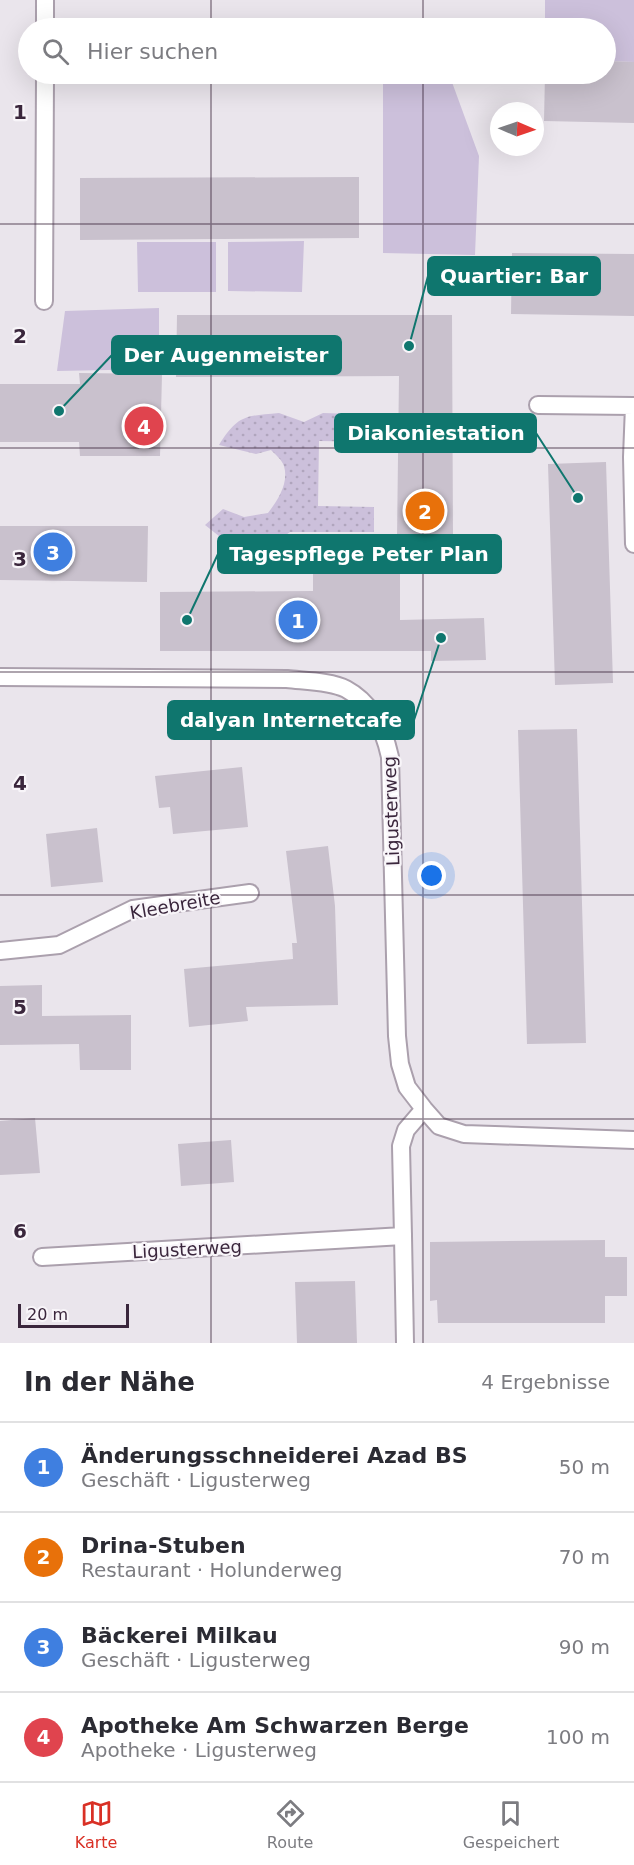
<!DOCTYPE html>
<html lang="de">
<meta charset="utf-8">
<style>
body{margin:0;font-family:"DejaVu Sans",sans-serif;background:#f2f2f3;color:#2b2b33}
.compass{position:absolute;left:490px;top:102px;width:54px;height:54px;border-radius:50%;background:#fff;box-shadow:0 6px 24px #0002;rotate:92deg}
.scale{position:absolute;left:18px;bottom:15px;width:111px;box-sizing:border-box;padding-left:6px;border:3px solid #3a263c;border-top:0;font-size:16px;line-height:21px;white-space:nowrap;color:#3a263c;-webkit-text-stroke:4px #f8f5f9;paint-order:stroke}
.you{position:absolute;left:432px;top:876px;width:21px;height:21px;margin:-15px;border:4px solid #fff;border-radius:50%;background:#1a73e8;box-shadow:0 0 0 9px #1a73e833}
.badge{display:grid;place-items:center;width:39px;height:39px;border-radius:50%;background:#d93025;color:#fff;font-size:20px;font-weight:700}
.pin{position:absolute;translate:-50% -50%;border:3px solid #fff;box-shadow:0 2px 6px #0006}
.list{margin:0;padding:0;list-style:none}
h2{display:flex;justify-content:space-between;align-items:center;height:78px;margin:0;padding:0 24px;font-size:26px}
h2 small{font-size:20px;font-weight:400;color:#7c7c81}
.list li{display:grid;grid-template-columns:39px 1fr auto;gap:18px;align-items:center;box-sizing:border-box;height:90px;padding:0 24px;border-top:2px solid #e1e1e2}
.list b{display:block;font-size:22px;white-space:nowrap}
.list p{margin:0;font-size:20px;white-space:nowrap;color:#7c7c81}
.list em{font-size:20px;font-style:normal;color:#7c7c81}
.icon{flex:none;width:33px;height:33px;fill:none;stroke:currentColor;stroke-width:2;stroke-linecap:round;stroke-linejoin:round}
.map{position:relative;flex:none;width:634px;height:1343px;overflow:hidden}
.search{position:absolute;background:#fff;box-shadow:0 6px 24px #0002;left:18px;right:18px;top:18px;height:66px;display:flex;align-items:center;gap:15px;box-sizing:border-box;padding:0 21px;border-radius:33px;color:#7c7c81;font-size:22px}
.sheet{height:438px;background:#fff}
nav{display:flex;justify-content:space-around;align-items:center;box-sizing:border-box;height:84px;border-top:2px solid #e1e1e2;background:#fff;font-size:16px;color:#7c7c81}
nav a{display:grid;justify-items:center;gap:3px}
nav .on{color:#d93025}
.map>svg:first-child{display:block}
.green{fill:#ccc0db}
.park{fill:url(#park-dots)}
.building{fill:#c9c1cd}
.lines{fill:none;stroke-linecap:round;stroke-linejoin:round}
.service-casing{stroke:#aba0ad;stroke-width:20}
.minor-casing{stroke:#aba0ad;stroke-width:20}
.service{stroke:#fff;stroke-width:16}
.minor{stroke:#fff;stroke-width:16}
.grid{fill:none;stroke:#3a263c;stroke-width:1.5;stroke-opacity:0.55}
.labels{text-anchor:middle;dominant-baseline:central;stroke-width:4.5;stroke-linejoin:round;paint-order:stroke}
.street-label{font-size:18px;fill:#3a263c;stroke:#f8f5f9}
.grid-label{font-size:20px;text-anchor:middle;font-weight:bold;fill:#3a263c;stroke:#f8f5f9;stroke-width:4.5;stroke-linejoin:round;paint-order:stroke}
.leader{fill:none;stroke:#0f766e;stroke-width:2}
.callout-dot{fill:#0f766e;stroke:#f8f5f9;stroke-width:2}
.callout{fill:#0f766e;stroke:#0f766e;stroke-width:2}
.callout-label{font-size:20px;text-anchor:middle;font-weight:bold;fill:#fff}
</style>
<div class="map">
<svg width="634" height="1343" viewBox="0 0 634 1343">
<defs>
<pattern id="park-dots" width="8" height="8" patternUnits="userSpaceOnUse" patternTransform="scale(1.5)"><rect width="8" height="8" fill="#ccc0db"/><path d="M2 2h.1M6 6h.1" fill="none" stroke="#b0a5bd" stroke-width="1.8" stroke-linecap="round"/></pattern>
</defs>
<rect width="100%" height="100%" fill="#eae5ec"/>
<path class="green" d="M 545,0 L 634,0 L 634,62 L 606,61 L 606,28 L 545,28 Z
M 383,74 L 449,74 L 479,156 L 475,255 L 383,253 Z
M 304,241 L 302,292 L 228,291 L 228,242 Z
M 137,242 L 216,242 L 216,292 L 138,292 Z
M 159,308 L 159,369 L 57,371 L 65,311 Z"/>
<path class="park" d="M 279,413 L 304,422 L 323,413 L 383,415 L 382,442 L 319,441 L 318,506 L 374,507 L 374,532 L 290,532 L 272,545 L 247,547 L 224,540 L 205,525 L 223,509 L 244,517 L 268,513 C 278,500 289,483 284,466 C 282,460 276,455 271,450 L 256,454 L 219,445 C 238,415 245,416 279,413 Z"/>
<path class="building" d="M 606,61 L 634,62 L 634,123 L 544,121 L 545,74 L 606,74 Z
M 359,177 L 359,238 L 80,240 L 80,178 Z
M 512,253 L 634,254 L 634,316 L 511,314 Z
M 177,315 L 452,315 L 453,540 L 397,539 L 399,376 L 176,377 Z
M 79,373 L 162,374 L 160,456 L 80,456 L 79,442 L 0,442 L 0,384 L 80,384 Z
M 606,462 L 613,683 L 555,685 L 548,464 Z
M 0,526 L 148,526 L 147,582 L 0,580 Z
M 313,566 L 400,566 L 400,620 L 484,618 L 486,660 L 431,661 L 431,651 L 160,651 L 160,592 L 313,591 Z
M 577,729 L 586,1043 L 527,1044 L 518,730 Z
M 242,767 L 248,827 L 173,834 L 170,807 L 159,808 L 155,776 Z
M 97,828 L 103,882 L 51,887 L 46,834 Z
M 328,846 L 335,906 L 338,1005 L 246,1007 L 248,1021 L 189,1027 L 184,969 L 293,959 L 292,943 L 297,943 L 286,851 Z
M 42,985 L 42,1016 L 131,1015 L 131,1070 L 80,1070 L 79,1044 L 0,1045 L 0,986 Z
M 35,1118 L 40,1173 L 0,1175 L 0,1121 Z
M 231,1140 L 234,1182 L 181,1186 L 178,1144 Z
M 605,1240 L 605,1257 L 627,1257 L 627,1296 L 605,1296 L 605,1323 L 438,1323 L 437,1300 L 430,1301 L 430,1242 Z
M 355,1281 L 357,1343 L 297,1343 L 295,1282 Z"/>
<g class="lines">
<defs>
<path id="service" d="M 45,0 L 45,28
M 44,301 L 45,74
M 403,1236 L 405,1343"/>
<path id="minor" d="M 538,405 L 634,406
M 634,406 L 632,457 L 634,544
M 0,677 L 287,679 C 304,681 331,681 346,689 C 372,703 384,729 390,757 L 397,1036 L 400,1064 L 407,1087 L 424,1109 L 439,1126 L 464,1134 L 634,1140
M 0,951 L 59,945 L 133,909 L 250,893
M 42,1257 L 403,1236 L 401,1146 L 406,1130 L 424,1109"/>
</defs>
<use href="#service" class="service-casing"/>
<use href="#minor" class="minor-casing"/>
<use href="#service" class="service"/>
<use href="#minor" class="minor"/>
</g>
<path class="grid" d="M 211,0 L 211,28M 423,0 L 423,28M 211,74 L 211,1343M 423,74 L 423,1343M 0,224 L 634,224M 0,448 L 634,448M 0,672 L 634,672M 0,895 L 634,895M 0,1119 L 634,1119"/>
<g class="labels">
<g class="street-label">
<text transform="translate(391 811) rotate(-92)">Ligusterweg</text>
<text transform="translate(175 905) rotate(-10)">Kleebreite</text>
<text transform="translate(187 1249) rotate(-3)">Ligusterweg</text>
</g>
</g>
<g class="grid-label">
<text x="20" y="119">1</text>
<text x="20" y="343">2</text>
<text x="20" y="566">3</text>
<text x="20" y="790">4</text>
<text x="20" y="1014">5</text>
<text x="20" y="1238">6</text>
</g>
<path class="leader" d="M409 346L428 276M59 411L112 355M578 498L536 433M187 620L218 554M441 638L414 720"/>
<g class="callout-dot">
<circle cx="409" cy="346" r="6"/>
<circle cx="59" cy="411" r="6"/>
<circle cx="578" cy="498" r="6"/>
<circle cx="187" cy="620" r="6"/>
<circle cx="441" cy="638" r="6"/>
</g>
<g class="callout">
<rect x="428" y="257" width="172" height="38" rx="6"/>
<rect x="112" y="336" width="229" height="38" rx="6"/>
<rect x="335" y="414" width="201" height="38" rx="6"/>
<rect x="218" y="535" width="283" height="38" rx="6"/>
<rect x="168" y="701" width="246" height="38" rx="6"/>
</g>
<g class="callout-label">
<text x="514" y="283">Quartier: Bar</text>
<text x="226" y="362">Der Augenmeister</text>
<text x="436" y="440">Diakoniestation</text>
<text x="359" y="561">Tagespflege Peter Plan</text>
<text x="291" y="727">dalyan Internetcafe</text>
</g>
</svg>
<svg class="compass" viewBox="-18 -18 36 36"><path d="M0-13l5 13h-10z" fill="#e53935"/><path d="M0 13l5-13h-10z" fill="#7c7c81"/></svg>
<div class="scale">20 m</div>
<div class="you"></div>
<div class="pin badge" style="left:298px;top:620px;background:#3f7fe0">1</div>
<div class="pin badge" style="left:425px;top:511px;background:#e8710a">2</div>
<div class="pin badge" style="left:53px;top:552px;background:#3f7fe0">3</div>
<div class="pin badge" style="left:144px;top:426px;background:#e0444e">4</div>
<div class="search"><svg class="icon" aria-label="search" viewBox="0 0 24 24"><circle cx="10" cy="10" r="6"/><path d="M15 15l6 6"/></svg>Hier suchen</div>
</div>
<section class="sheet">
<h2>In der Nähe<small>4 Ergebnisse</small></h2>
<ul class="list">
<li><span class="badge" style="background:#3f7fe0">1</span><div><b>Änderungsschneiderei Azad BS</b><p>Geschäft · Ligusterweg</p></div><em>50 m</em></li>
<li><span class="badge" style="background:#e8710a">2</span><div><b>Drina-Stuben</b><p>Restaurant · Holunderweg</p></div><em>70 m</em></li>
<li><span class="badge" style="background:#3f7fe0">3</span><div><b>Bäckerei Milkau</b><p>Geschäft · Ligusterweg</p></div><em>90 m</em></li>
<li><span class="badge" style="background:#e0444e">4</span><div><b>Apotheke Am Schwarzen Berge</b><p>Apotheke · Ligusterweg</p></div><em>100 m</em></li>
</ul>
</section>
<nav>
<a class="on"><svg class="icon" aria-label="map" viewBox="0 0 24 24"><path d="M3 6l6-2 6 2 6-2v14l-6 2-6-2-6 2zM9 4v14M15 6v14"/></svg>Karte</a>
<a><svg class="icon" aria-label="directions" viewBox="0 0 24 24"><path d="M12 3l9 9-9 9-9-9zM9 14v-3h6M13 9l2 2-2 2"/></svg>Route</a>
<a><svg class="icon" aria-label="saved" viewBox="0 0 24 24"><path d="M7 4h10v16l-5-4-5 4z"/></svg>Gespeichert</a>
</nav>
